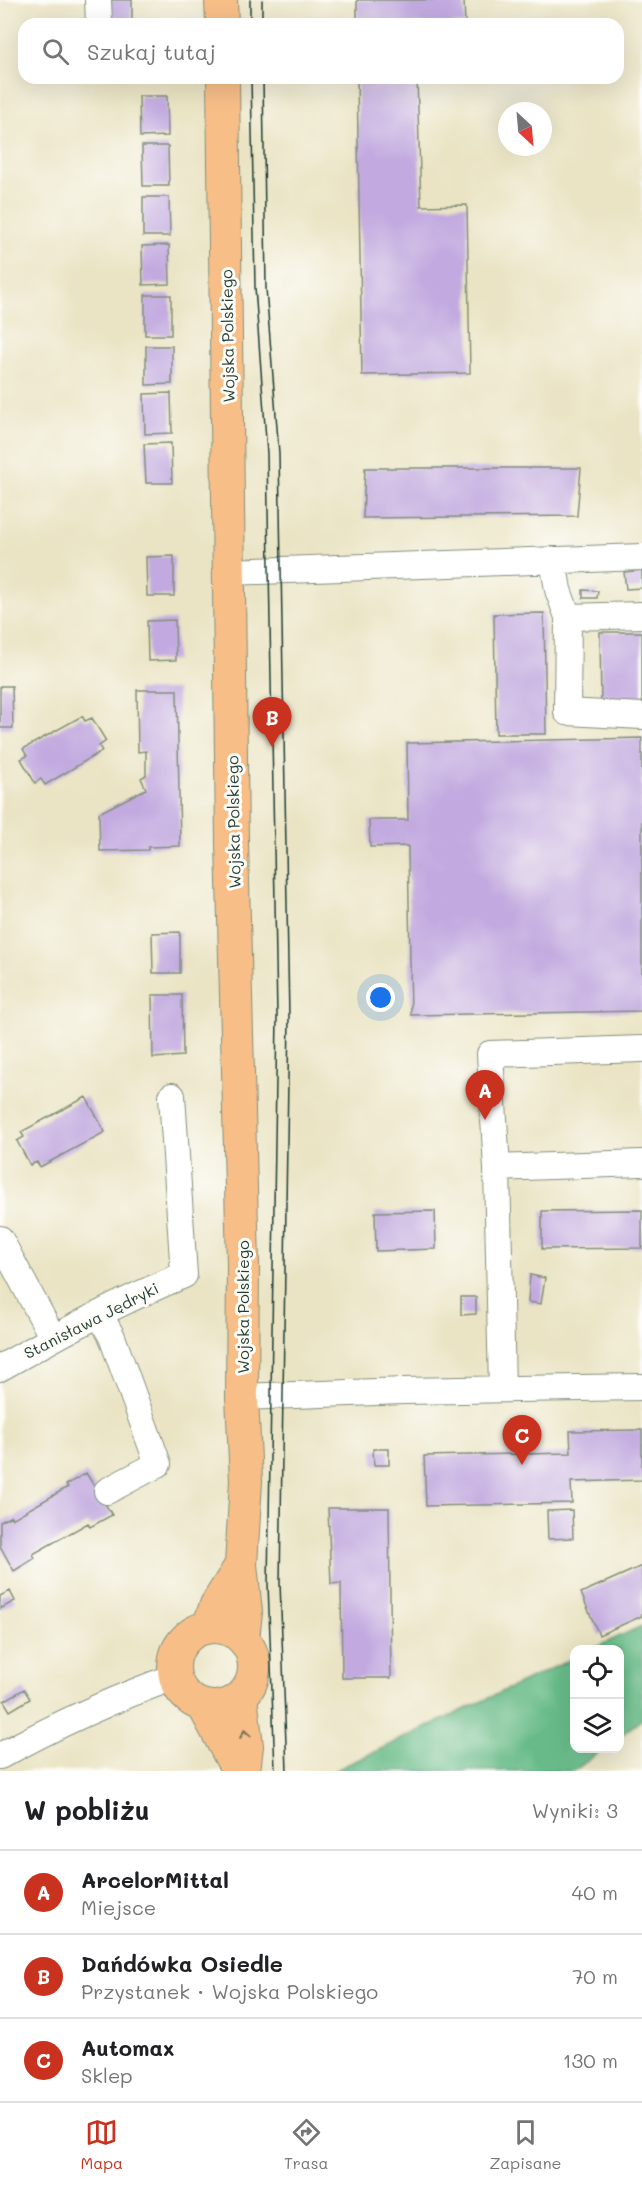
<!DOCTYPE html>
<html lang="pl">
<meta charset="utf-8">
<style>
body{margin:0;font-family:Mali,sans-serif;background:#f2f2f2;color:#202124}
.controls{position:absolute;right:18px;bottom:18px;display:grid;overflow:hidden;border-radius:12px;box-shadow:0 6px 24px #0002}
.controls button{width:54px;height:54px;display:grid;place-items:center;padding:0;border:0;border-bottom:2px solid #e0e0e0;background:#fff;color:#202124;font:30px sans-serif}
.compass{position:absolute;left:498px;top:102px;width:54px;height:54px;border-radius:50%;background:#fff;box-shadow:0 6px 24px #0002;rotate:154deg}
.you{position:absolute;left:381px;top:998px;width:21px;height:21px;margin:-15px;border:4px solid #fff;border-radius:50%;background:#1a73e8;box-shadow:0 0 0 9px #1a73e833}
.badge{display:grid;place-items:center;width:39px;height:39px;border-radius:50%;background:#c8321e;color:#fff;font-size:20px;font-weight:700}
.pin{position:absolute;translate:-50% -50px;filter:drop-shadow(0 2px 3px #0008)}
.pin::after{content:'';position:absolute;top:32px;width:21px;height:18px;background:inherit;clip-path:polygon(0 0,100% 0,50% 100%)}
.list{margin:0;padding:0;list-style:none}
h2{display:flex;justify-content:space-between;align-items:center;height:78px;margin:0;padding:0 24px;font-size:26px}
h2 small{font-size:20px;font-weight:400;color:#757577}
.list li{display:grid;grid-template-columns:39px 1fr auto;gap:18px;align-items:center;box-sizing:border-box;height:84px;padding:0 24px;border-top:2px solid #e0e0e0}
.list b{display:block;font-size:22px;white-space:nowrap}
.list p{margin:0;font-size:20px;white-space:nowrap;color:#757577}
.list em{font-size:20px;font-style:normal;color:#757577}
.icon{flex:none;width:33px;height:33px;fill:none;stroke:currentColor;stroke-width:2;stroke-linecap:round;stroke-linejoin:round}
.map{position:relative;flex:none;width:642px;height:1771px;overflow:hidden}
.search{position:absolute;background:#fff;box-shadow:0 6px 24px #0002;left:18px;right:18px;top:18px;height:66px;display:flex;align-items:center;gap:15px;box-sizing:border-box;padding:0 21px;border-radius:18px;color:#757577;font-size:22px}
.sheet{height:330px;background:#fff}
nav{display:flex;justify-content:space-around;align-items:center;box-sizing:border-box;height:84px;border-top:2px solid #e0e0e0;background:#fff;font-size:16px;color:#757577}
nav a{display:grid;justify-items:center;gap:3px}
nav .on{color:#c8321e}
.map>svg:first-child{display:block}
.forest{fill:#68bb88;stroke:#447c5e;stroke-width:1.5}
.building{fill:#c2aae0}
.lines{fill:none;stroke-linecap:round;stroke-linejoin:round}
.minor-casing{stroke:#84907c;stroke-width:28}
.major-casing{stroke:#84907c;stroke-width:34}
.minor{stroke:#fff;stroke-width:26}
.major{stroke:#f7be88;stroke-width:32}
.tram{stroke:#1f3d34;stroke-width:1.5}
.oneway{stroke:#80775a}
.labels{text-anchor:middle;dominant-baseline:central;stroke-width:6;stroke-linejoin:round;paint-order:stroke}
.street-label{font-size:16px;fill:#1f3d34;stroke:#fdfcf7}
</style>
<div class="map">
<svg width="642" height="1771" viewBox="0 0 642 1771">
<rect width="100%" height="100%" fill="#fdfcf7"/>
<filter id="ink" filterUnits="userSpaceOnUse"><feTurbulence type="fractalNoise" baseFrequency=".0167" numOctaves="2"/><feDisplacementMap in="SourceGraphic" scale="12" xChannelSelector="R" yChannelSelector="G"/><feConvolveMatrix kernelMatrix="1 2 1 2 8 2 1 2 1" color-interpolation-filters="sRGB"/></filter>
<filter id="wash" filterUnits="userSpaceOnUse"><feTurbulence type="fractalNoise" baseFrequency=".008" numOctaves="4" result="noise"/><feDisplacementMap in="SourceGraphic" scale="24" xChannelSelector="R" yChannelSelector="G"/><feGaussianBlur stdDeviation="1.35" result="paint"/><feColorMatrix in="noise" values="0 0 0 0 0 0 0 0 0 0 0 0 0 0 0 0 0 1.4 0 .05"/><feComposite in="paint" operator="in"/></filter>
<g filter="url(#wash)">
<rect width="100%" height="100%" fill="#eae4c4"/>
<path class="forest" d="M 642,1626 L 642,1719 L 620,1736 L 620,1650 L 592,1649 Z
M 574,1658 L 574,1748 L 603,1749 L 574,1771 L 334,1771 Z"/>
<g id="blocks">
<path class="building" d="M 105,0 L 132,0 L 132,24 L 105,24 Z
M 357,0 L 464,0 L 465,24 L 357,24 Z
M 357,78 L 417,78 L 421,206 L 467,205 L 470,373 L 362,375 Z
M 139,96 L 167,96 L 168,136 L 140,137 Z
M 142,146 L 168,146 L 169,186 L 143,186 Z
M 143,197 L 169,197 L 170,236 L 143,236 Z
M 169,245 L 170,284 L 143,285 L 142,246 Z
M 145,295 L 171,295 L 171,335 L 145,335 Z
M 146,346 L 172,346 L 172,384 L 146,385 Z
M 171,393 L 172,433 L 145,434 L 144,394 Z
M 171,443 L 172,483 L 146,483 L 144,444 Z
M 365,468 L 581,468 L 577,516 L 363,518 Z
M 174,556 L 174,596 L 147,596 L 146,557 Z
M 642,570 L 642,588 L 626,589 L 624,572 Z
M 583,590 L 598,591 L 597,598 L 583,598 Z
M 544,613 L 546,734 L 496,734 L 494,614 Z
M 175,620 L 176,660 L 148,661 L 147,621 Z
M 600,632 L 642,632 L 642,706 L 601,706 Z
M 0,686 L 12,686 L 13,728 L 0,728 Z
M 137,690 L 177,690 L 180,846 L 148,847 L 148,850 L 100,851 L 99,813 L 146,789 L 141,778 L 146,775 L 146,751 L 138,752 Z
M 82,716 L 85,721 L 92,718 L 106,741 L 99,746 L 102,751 L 45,785 L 41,779 L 35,783 L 21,759 L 27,756 L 23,749 Z
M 642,738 L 642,1011 L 411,1015 L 408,846 L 370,847 L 369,820 L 408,820 L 407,743 Z
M 180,932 L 180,973 L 153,973 L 152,933 Z
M 152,995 L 182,995 L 183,1056 L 153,1058 Z
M 86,1097 L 105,1132 L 40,1167 L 37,1162 L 30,1165 L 17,1141 L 24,1137 L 21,1132 Z
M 642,1210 L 642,1248 L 542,1249 L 542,1211 Z
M 435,1211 L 436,1249 L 376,1251 L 375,1212 Z
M 530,1275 L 545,1278 L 541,1304 L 528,1302 Z
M 461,1297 L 476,1297 L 476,1314 L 461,1315 Z
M 642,1430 L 642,1480 L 571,1482 L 572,1503 L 426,1506 L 424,1456 L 571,1453 L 570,1431 Z
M 373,1449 L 389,1449 L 389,1465 L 374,1465 Z
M 86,1473 L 112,1515 L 90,1527 L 88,1523 L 33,1554 L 35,1558 L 14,1571 L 0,1546 L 0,1522 L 11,1516 L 12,1519 L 68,1487 L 66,1485 Z
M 328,1508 L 389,1508 L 391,1678 L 342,1678 L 341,1583 L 331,1584 Z
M 572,1510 L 573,1538 L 548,1539 L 547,1511 Z
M 642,1566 L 642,1616 L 599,1635 L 581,1593 Z
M 10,1591 L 15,1601 L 0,1609 L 0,1596 Z
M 24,1689 L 30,1699 L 10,1711 L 4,1701 Z"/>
</g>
</g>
<g filter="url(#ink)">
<use href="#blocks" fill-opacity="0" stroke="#84907c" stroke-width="1.5"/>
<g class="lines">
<defs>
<path id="minor" d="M 98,0 L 99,24
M 553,560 L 558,590 L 568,617 L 567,712 L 642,716
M 230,572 L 642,557
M 568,617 L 642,615
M 497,1168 L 642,1163
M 0,1239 L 53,1338
M 100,1315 L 112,1337 L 158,1464 L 107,1491
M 0,1368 C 60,1334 120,1301 184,1275 L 172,1096
M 502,1389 L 497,1168 L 490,1054 L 642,1049
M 242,1397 L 404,1391 L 642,1387
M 0,1756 C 56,1725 113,1699 174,1677"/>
<path id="major" d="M 221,0 L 222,24
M 223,78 L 232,843 L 243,1264 L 242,1397 L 246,1481 L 241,1565 L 246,1612 L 243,1639
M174 1667a40 40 0 1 1 80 0a40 40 0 1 1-80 0Z
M 208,1627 L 216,1605 L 241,1565
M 241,1697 L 247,1746 L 244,1771
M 204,1707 L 238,1771"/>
</defs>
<use href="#minor" class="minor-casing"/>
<use href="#major" class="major-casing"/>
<use href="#minor" class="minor"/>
<use href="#major" class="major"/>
<path class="tram" d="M 250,0 L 250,24
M 262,0 L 262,24
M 251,78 L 255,287 L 267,454 L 277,1016 L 268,1584 L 275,1771
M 263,78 L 266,288 L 279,453 L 289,1017 L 280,1583 L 287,1771"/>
</g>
<defs><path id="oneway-chevron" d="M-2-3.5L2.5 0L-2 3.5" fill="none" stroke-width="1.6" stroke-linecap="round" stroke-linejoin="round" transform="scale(1.5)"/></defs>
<use class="oneway" href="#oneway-chevron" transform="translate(245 1734) rotate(-99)"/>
</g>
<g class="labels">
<g class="street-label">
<text transform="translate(227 336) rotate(-91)">Wojska Polskiego</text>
<text transform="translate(233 822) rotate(-91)">Wojska Polskiego</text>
<text transform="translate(242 1307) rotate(-90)">Wojska Polskiego</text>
<text transform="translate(91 1320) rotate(-27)">Stanisława Jędryki</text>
</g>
</g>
</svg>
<div class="controls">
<button><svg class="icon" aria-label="locate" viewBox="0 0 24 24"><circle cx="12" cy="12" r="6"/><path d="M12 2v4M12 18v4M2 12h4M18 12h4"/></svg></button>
<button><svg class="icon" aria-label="layers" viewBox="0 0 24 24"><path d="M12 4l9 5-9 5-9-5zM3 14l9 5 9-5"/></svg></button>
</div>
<svg class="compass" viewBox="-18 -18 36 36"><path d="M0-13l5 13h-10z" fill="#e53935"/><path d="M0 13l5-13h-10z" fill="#757577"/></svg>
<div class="you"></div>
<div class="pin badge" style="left:485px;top:1120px">A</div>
<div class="pin badge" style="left:272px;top:747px">B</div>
<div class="pin badge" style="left:522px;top:1465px">C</div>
<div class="search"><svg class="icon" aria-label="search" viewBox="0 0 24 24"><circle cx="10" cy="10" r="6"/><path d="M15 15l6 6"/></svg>Szukaj tutaj</div>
</div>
<section class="sheet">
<h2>W pobliżu<small>Wyniki: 3</small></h2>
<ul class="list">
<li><span class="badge">A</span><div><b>ArcelorMittal</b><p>Miejsce</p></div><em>40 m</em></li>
<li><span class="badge">B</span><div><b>Dańdówka Osiedle</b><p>Przystanek · Wojska Polskiego</p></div><em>70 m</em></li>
<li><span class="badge">C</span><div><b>Automax</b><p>Sklep</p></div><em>130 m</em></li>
</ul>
</section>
<nav>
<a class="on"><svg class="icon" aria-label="map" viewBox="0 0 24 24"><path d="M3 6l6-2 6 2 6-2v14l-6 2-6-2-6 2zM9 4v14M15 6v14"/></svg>Mapa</a>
<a><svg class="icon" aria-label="directions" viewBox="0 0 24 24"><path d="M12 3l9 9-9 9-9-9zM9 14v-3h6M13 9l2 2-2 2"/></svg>Trasa</a>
<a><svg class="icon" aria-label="saved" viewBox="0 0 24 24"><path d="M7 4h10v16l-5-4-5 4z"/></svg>Zapisane</a>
</nav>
